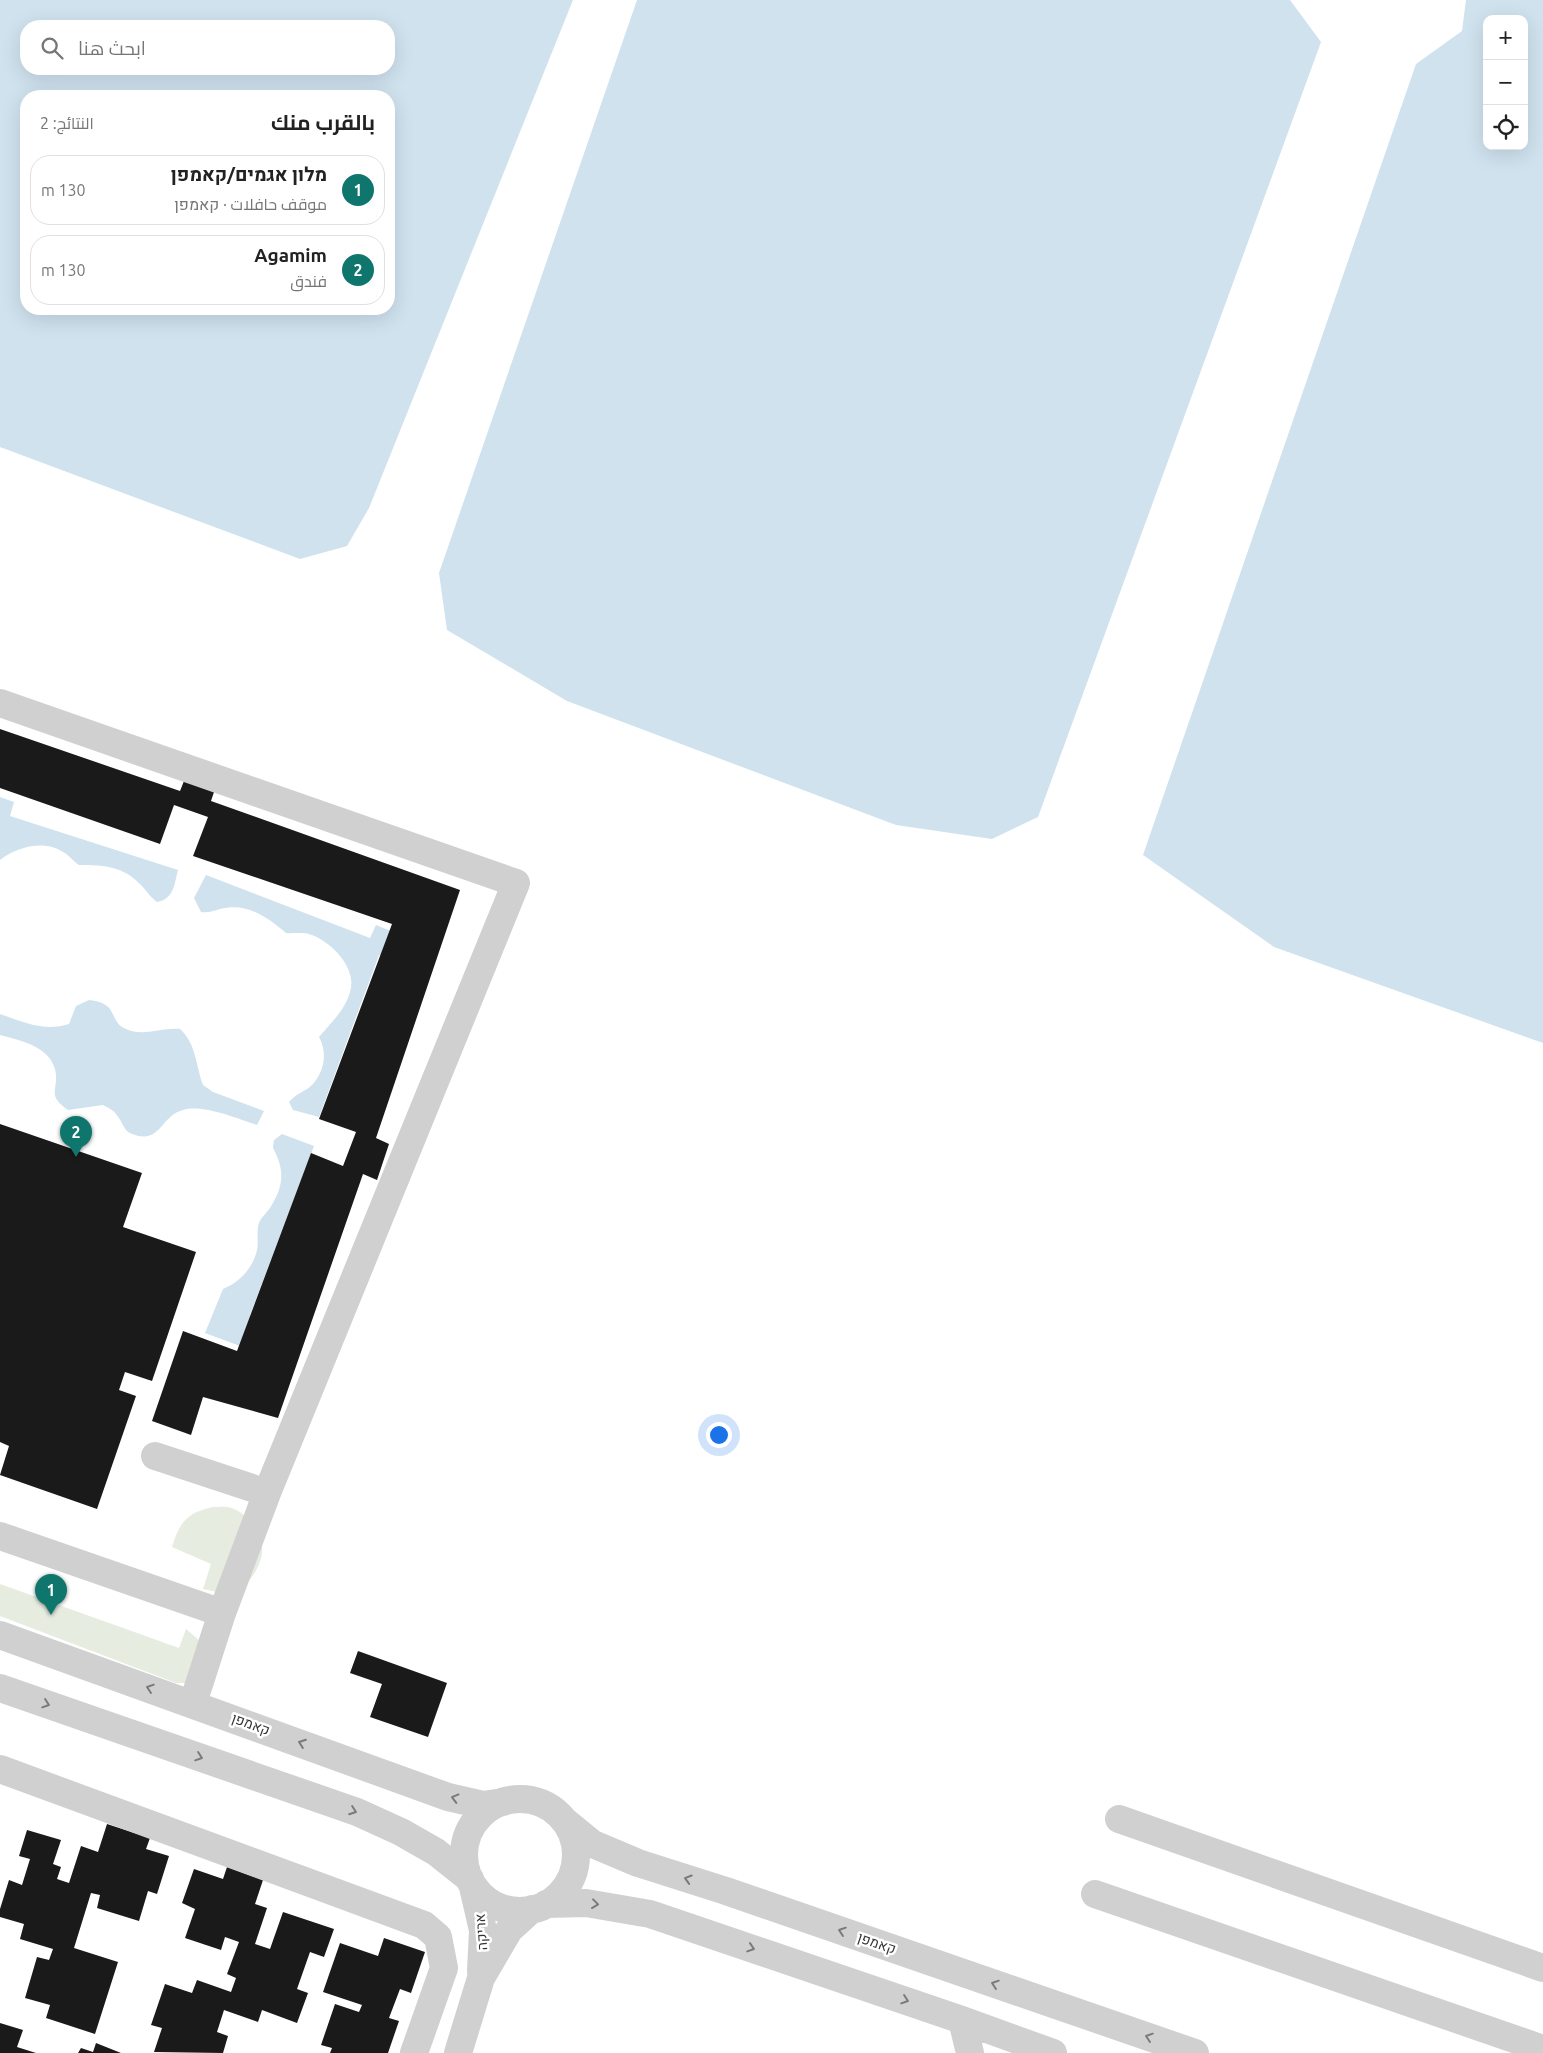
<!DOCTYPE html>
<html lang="ar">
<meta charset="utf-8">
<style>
body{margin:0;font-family:Ubuntu,Cairo,Heebo,sans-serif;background:#f2f2f2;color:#222;direction:rtl}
.controls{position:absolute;right:15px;top:15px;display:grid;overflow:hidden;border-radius:10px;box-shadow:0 5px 20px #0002}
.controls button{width:45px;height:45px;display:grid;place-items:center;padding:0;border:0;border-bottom:1px solid #e0e0e0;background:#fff;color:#222;font:25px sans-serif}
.you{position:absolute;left:718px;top:1434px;width:18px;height:18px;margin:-12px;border:4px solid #fff;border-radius:50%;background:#1a73e8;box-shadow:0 0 0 8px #1a73e833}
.badge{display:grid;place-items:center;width:32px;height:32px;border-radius:50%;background:#0f766e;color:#fff;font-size:16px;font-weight:700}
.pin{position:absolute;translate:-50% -41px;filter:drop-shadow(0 1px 2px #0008)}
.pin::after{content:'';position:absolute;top:26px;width:18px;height:15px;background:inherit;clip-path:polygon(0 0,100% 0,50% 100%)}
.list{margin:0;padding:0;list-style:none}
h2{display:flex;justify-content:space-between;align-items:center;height:65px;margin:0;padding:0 20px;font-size:21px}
h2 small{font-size:16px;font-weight:400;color:#767676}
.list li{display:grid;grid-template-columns:32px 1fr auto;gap:15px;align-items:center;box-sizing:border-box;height:70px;margin:0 10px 10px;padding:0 10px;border:1px solid #e0e0e0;border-radius:20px}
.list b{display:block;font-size:19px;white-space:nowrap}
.list p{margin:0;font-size:16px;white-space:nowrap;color:#767676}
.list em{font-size:16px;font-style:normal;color:#767676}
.icon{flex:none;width:28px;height:28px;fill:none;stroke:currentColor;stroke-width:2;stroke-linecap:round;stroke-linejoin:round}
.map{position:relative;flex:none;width:1543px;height:2053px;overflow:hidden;direction:ltr}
.search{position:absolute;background:#fff;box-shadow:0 5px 20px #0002;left:20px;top:20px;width:375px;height:55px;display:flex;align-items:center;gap:12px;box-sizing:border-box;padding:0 18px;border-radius:20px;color:#767676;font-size:19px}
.panel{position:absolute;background:#fff;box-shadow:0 5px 20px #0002;left:20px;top:90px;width:375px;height:225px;border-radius:20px;direction:rtl}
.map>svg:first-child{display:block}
.green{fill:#e6ecdf}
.water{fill:#cfe2ee;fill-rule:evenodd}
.building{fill:#1a1a1a}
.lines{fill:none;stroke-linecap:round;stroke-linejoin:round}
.minor{stroke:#d0d0d0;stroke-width:28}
.oneway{stroke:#7a7a7a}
.labels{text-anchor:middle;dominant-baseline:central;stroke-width:5;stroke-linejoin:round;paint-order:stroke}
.street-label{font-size:14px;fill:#333;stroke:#fff}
</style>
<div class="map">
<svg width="1543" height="2053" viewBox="0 0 1543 2053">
<rect width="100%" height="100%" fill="#fff"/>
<path class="green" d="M 213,1507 C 218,1507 227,1506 232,1508 C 246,1513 261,1531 262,1546 C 264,1561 251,1584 237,1590 C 225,1595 214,1591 203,1589 L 211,1564 L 172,1547 C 180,1522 186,1513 213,1507 Z
M 0,1584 L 179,1648 L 186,1629 L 200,1641 L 187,1683 L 176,1683 L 0,1616 Z"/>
<path class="water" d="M 0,0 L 573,0 L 369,508 L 347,546 L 300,559 L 0,447 ZM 389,26 L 389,69 L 26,69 L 26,26 ZM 389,96 L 389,309 L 26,309 L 26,96 Z
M 637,0 L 1290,0 L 1321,42 L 1038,817 L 992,839 L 896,825 L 567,701 L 447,630 L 439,573 Z
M 1466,0 L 1543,0 L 1543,1043 L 1274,947 L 1143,855 L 1416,64 L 1462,31 ZM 1487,19 L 1524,19 L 1524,146 L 1487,146 Z
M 0,797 L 14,802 L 10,816 L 178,870 C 174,885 174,899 157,902 C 150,897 147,891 141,885 C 123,866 104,865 79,865 C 73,861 69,855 63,852 C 44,839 16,847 0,860 Z
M 206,875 L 370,938 L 376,925 L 403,936 L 393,961 L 379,955 L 319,1117 L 293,1110 L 289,1102 C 298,1092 305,1092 312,1085 C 324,1072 328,1053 319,1037 C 331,1023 345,1010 350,992 C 358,968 330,940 309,934 C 303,932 293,934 286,933 C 267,917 247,902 220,909 C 213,911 209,913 201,912 L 194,898 Z
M 89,1000 C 120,1003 108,1022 126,1029 C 143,1037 162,1027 180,1029 C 196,1043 196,1066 203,1085 L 213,1092 L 264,1111 L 257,1125 C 238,1119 203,1104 183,1110 C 160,1116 161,1145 132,1134 C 123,1130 124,1124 118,1117 C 115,1111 109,1108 103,1105 L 68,1110 C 45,1094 60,1090 55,1069 C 49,1046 19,1040 0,1035 L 0,1014 C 23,1022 45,1032 69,1024 L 76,1006 Z
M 282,1134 L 314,1146 L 250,1315 L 256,1352 L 205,1333 L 223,1289 C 240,1282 253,1268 257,1250 C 259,1241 256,1232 259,1223 C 261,1218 267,1212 270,1208 C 284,1186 285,1170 273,1148 L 274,1140 Z"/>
<path class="building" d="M 0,729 L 180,791 L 184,781 L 214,792 L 211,801 L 460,890 L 376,1138 L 389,1144 L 377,1180 L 363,1174 L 278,1418 L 203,1397 L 191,1435 L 152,1421 L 183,1331 L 237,1351 L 311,1153 L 343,1166 L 356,1132 L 319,1119 L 392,924 L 193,856 L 208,817 L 174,805 L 160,844 L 0,788 Z
M 0,1124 L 142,1173 L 123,1227 L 196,1252 L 152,1381 L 125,1372 L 119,1390 L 136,1396 L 97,1509 L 0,1475 L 9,1446 L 0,1442 Z
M 358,1651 L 447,1683 L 428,1737 L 370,1717 L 382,1684 L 350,1673 Z
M 107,1824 L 150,1838 L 146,1849 L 169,1856 L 157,1894 L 148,1891 L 139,1921 L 97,1908 L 100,1895 L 91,1893 L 74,1948 L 118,1962 L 95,2034 L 46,2018 L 50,2005 L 25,1998 L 37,1957 L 49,1960 L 53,1949 L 20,1939 L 24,1924 L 0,1917 L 0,1909 L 9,1880 L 22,1885 L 30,1859 L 19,1856 L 27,1830 L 61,1840 L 53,1864 L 61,1867 L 57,1879 L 69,1883 L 81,1846 L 98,1852 Z
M 227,1867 L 263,1880 L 255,1904 L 267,1908 L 255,1944 L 270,1949 L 283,1912 L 334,1929 L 324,1957 L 310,1952 L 297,1989 L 308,1993 L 297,2023 L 262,2010 L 258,2022 L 224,2010 L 217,2032 L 228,2036 L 223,2053 L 154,2052 L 162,2028 L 151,2025 L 165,1984 L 192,1993 L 197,1980 L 231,1992 L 236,1978 L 227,1974 L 239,1942 L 225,1937 L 221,1950 L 185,1938 L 195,1909 L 182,1903 L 194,1869 L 223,1879 Z
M 384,1938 L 425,1952 L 411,1993 L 400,1989 L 389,2018 L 399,2021 L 388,2053 L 330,2053 L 332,2048 L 321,2045 L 335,2004 L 359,2012 L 362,2005 L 323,1992 L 340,1943 L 378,1956 Z
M 0,2023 L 23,2030 L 17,2047 L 36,2053 L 0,2053 Z
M 96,2043 L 121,2053 L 78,2053 L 81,2048 L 93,2052 Z"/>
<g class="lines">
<path class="minor" d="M 0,703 L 516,883 L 267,1493 L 222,1613 L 193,1703
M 155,1456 L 267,1493
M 0,1536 L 222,1613
M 0,1635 L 448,1797 L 483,1805 L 503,1802
M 0,1688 L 357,1812 L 401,1832 L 436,1852 L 470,1879
M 0,1769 L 424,1925 L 438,1937 L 444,1968 L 414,2053
M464 1855a56 56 0 1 1 112 0a56 56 0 1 1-112 0Z
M 1119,1819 L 1543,1968
M 566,1822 L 593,1844 L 638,1863 L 726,1891 L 1195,2053
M 473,1887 L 483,1930 L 481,1971
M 1095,1894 L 1543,2049
M 546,1904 L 586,1903 L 650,1914 L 962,2020 L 1053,2053
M 962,2020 L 970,2053
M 458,2053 L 481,1978 L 509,1930 L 532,1909"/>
</g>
<defs><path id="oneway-chevron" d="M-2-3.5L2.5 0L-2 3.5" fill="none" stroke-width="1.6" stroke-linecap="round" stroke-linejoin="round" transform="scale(1.25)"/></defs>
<g class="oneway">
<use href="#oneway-chevron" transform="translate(150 1688) rotate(-161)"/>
<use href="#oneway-chevron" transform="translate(46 1704) rotate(19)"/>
<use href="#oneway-chevron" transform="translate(302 1743) rotate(-160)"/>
<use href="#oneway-chevron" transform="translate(199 1757) rotate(19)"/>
<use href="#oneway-chevron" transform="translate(455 1798) rotate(-165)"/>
<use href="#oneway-chevron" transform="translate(353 1811) rotate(20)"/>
<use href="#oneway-chevron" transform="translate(688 1879) rotate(-163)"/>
<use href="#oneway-chevron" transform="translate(595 1904) rotate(7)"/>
<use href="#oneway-chevron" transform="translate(842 1931) rotate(-161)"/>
<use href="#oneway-chevron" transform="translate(751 1948) rotate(18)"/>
<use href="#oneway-chevron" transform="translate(995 1984) rotate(-161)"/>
<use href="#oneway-chevron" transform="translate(905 2000) rotate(19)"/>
<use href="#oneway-chevron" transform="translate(1149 2037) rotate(-161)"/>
</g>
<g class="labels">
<g class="street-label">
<text transform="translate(251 1724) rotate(20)">קאמפן</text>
<text transform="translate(481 1932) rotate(-94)">אריקה</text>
<text transform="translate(877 1943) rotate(19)">קאמפן</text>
</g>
</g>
</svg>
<div class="controls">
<button>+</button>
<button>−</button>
<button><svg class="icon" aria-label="locate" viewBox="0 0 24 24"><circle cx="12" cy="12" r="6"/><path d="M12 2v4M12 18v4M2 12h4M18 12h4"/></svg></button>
</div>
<div class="you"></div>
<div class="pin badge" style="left:51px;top:1615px">1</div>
<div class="pin badge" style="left:76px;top:1157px">2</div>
<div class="search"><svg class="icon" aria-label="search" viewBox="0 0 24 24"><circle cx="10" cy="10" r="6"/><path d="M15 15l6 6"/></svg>ابحث هنا</div>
<section class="panel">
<h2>بالقرب منك<small>النتائج: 2</small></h2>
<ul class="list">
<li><span class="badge">1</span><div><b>מלון אגמים/קאמפן</b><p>موقف حافلات · קאמפן</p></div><em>130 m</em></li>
<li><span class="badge">2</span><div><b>Agamim</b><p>فندق</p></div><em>130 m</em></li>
</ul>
</section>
</div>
